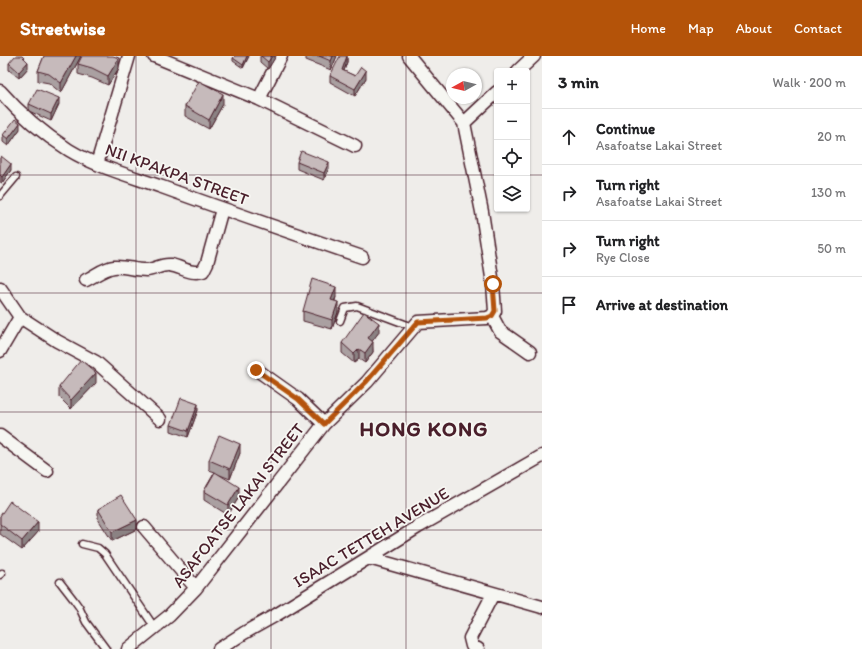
<!DOCTYPE html>
<meta charset="utf-8">
<style>
body{margin:0;font-family:Itim,sans-serif;background:#f6f6f6;color:#202124}
.controls{position:absolute;right:12px;top:12px;display:grid;overflow:hidden;border-radius:4px;box-shadow:0 1px 3px #0004}
.controls button{width:36px;height:36px;display:grid;place-items:center;padding:0;border:0;border-bottom:1px solid #e0e0e0;background:#fff;color:#202124;font:20px sans-serif}
.compass{position:absolute;left:446px;top:12px;width:36px;height:36px;border-radius:50%;background:#fff;box-shadow:0 1px 3px #0004;rotate:262deg}
.stop{position:absolute;width:12px;height:12px;margin:-9px;border:3px solid #b45309;border-radius:50%;background:#fff}
.stop.end{background:#b45309;border-color:#fff;box-shadow:0 1px 4px #0008}
.list{margin:0;padding:0;list-style:none}
h2{display:flex;justify-content:space-between;align-items:center;height:52px;margin:0;padding:0 16px;font-size:17px}
h2 small{font-size:13px;font-weight:400;color:#757577}
.list li{display:grid;grid-template-columns:26px 1fr auto;gap:12px;align-items:center;box-sizing:border-box;height:56px;padding:0 16px;border-top:1px solid #e0e0e0}
.list b{display:block;font-size:15px;white-space:nowrap}
.list p{margin:0;font-size:13px;white-space:nowrap;color:#757577}
.list em{font-size:13px;font-style:normal;color:#757577}
.icon{flex:none;width:22px;height:22px;fill:none;stroke:currentColor;stroke-width:2;stroke-linecap:round;stroke-linejoin:round}
.map{position:relative;flex:none;width:542px;height:593px;overflow:hidden}
header{display:flex;align-items:center;gap:24px;box-sizing:border-box;height:56px;padding:0 20px;background:#b45309;color:#fff}
header strong{font-size:19px}
nav{display:flex;gap:22px;margin-inline-start:auto;font-size:14px}
main{display:flex}
aside{flex:1;background:#fff}
.map>svg:first-child{display:block}
.lines{fill:none;stroke-linecap:round;stroke-linejoin:round}
.service-casing{stroke:#4a1f2b;stroke-width:9}
.minor-casing{stroke:#4a1f2b;stroke-width:15}
.service{stroke:#f6f6f2;stroke-width:6}
.minor{stroke:#f6f6f2;stroke-width:12}
.wall{fill:#aaa0a1;stroke:#4a1f2b}
.shaded-wall{fill:#8b8283;stroke:#4a1f2b}
.building{fill:#c6babb;stroke:#4a1f2b}
.route{stroke:#b45309;stroke-width:5}
.grid{fill:none;stroke:#4a1f2b;stroke-width:1;stroke-opacity:0.55}
.labels{text-anchor:middle;dominant-baseline:central;stroke-width:3.5;stroke-linejoin:round;paint-order:stroke}
.street-label{font-size:17px;fill:#4a1f2b;stroke:#f6f6f2}
.district-label{font-size:21px;font-weight:bold;letter-spacing:1px;fill:#4a1f2b;stroke:#f6f6f2}
</style>
<header>
<strong>Streetwise</strong>
<nav><a>Home</a><a>Map</a><a>About</a><a>Contact</a></nav>
</header>
<main>
<div class="map">
<svg width="542" height="593" viewBox="0 0 542 593">
<rect width="100%" height="100%" fill="#efedea"/>
<filter id="ink" filterUnits="userSpaceOnUse"><feTurbulence type="fractalNoise" baseFrequency=".025" numOctaves="2"/><feDisplacementMap in="SourceGraphic" scale="8" xChannelSelector="R" yChannelSelector="G"/><feConvolveMatrix kernelMatrix="1 2 1 2 8 2 1 2 1" color-interpolation-filters="sRGB"/></filter>
<g filter="url(#ink)">
<g class="lines">
<defs>
<path id="service" d="M 0,140 L 16,121
M 340,265 L 345,252 L 357,250 L 413,271
M 82,488 L 98,492 L 105,498 L 155,572
M 0,519 L 2,517
M 60,526 L 74,544 L 79,551 L 86,566 L 106,593"/>
<path id="minor" d="M 154,0 L 259,43 L 355,90
M 518,15 L 534,0
M 0,35 C 21,59 42,77 69,94 C 97,111 131,120 162,131 C 228,155 295,178 362,201
M 259,43 L 281,0
M 464,67 L 497,36
M 97,108 L 129,0
M 86,224 C 95,220 104,212 114,211 C 124,210 135,214 146,214 C 154,214 161,208 170,209 C 182,211 191,219 203,215 L 207,207 L 222,153
M 0,232 L 20,261 L 57,285 L 96,306 L 160,363
M 492,260 L 500,275 L 530,296
M 0,295 L 20,261
M 257,314 L 298,343 L 324,368
M 0,380 L 47,415
M 144,471 L 196,532
M 369,502 L 542,551
M 128,593 L 169,560 L 196,532 L 324,368 L 367,326 L 418,266 L 487,262 L 492,260 L 495,255 L 493,228 L 482,156 L 464,67 L 409,0
M 219,593 L 244,577 L 276,559 L 418,471 L 542,400
M 478,593 L 472,590 L 470,582 L 493,538"/>
</defs>
<use href="#service" class="service-casing"/>
<use href="#minor" class="minor-casing"/>
<use href="#service" class="service"/>
<use href="#minor" class="minor"/>
</g>
<path class="wall" d="M 44,0 L 81,0 L 61,37 L 49,27 L 38,25 L 38,15 Z
M 249,0 L 243,12 L 233,5 L 233,2 Z
M 260,0 L 276,0 L 268,13 L 260,6 Z
M 306,0 L 337,0 L 331,14 L 306,4 Z
M 347,0 L 347,6 L 344,15 L 355,20 L 366,22 L 355,40 L 330,26 L 330,20 Z
M 9,7 L 28,12 L 19,22 L 9,14 Z
M 78,8 L 119,12 L 108,29 L 92,22 L 78,18 Z
M 29,48 L 59,48 L 51,65 L 29,55 Z
M 223,48 L 209,73 L 185,60 L 185,50 Z
M 20,73 L 8,90 L 3,86 L 3,79 Z
M 0,102 L 11,114 L 2,127 L 0,126 Z
M 297,106 L 329,112 L 324,124 L 297,113 Z
M 336,241 L 335,245 L 338,256 L 332,273 L 303,265 L 303,255 Z
M 379,276 L 372,285 L 373,296 L 365,307 L 359,303 L 354,307 L 342,297 L 342,287 Z
M 96,327 L 71,353 L 59,341 L 59,331 Z
M 198,354 L 188,381 L 171,375 L 171,369 Z
M 240,397 L 230,423 L 215,417 L 239,441 L 228,459 L 204,444 L 204,435 L 215,416 L 209,414 L 209,404 Z
M 98,453 L 137,473 L 112,485 L 98,463 Z
M 0,460 L 38,476 L 22,494 L 0,478 Z"/>
<path class="shaded-wall" d="M 76,0 L 81,0 L 61,37 L 61,27 Z
M 247,0 L 249,0 L 243,12 L 243,9 Z
M 272,0 L 276,0 L 268,13 L 268,6 Z
M 333,0 L 337,0 L 331,14 L 331,5 Z
M 347,0 L 347,6 L 342,20 L 342,14 Z
M 119,2 L 119,12 L 108,29 L 108,20 Z
M 28,6 L 28,12 L 19,22 L 19,16 Z
M 366,15 L 366,22 L 355,40 L 355,33 Z
M 223,38 L 223,48 L 209,73 L 209,64 Z
M 59,42 L 59,48 L 51,65 L 51,58 Z
M 20,67 L 20,73 L 8,90 L 8,83 Z
M 329,106 L 329,112 L 324,124 L 324,117 Z
M 11,108 L 11,114 L 2,127 L 2,121 Z
M 336,231 L 336,241 L 331,253 L 331,244 Z
M 338,246 L 338,256 L 332,273 L 332,264 Z
M 379,267 L 379,276 L 368,291 L 368,282 Z
M 373,286 L 373,296 L 365,307 L 365,297 Z
M 359,293 L 359,303 L 354,307 L 354,298 Z
M 96,317 L 96,327 L 71,353 L 71,344 Z
M 198,348 L 198,354 L 188,381 L 188,375 Z
M 240,388 L 240,397 L 230,423 L 230,413 Z
M 239,431 L 239,441 L 228,459 L 228,449 Z
M 137,464 L 137,473 L 112,485 L 112,476 Z
M 38,466 L 38,476 L 22,494 L 22,485 Z"/>
<path class="building" d="M 15,0 L 22,0 L 28,6 L 19,16 L 9,7 Z
M 44,0 L 76,0 L 61,27 L 49,18 L 38,15 Z
M 82,0 L 113,0 L 119,2 L 108,20 L 92,12 L 78,8 Z
M 235,0 L 247,0 L 243,9 L 233,2 Z
M 261,0 L 272,0 L 268,6 Z
M 319,0 L 333,0 L 331,5 Z
M 340,0 L 347,0 L 342,14 L 355,20 L 361,11 L 366,15 L 355,33 L 330,20 Z
M 199,25 L 223,38 L 209,64 L 185,50 Z
M 37,33 L 59,42 L 51,58 L 29,48 Z
M 15,63 L 20,67 L 8,83 L 3,79 Z
M 301,95 L 329,106 L 324,117 L 297,106 Z
M 1,100 L 11,108 L 2,121 L 0,119 L 0,102 Z
M 312,223 L 336,231 L 331,244 L 338,246 L 332,264 L 303,255 Z
M 364,256 L 379,267 L 368,282 L 373,286 L 365,297 L 359,293 L 354,298 L 342,287 Z
M 81,304 L 96,317 L 71,344 L 59,331 Z
M 181,342 L 198,348 L 188,375 L 171,369 Z
M 219,379 L 240,388 L 230,413 L 209,404 Z
M 215,416 L 239,431 L 228,449 L 204,435 Z
M 121,439 L 137,464 L 112,476 L 98,453 Z
M 10,445 L 38,466 L 22,485 L 0,468 L 0,460 Z"/>
</g>
<g class="lines" filter="url(#ink)">
<path class="route" d="M 256,314 L 298,343 L 324,368 L 366,326 L 418,266 L 487,262 L 492,260 L 495,255 L 493,228"/>
</g>
<path class="grid" d="M 136,0 L 136,593M 271,0 L 271,593M 406,0 L 406,593M 0,119 L 497,119M 527,119 L 542,119M 0,237 L 542,237M 0,356 L 542,356M 0,474 L 542,474"/>
<g class="labels">
<g class="street-label">
<text transform="translate(177 118) rotate(20)">NII KPAKPA STREET</text>
<text transform="translate(238 449) rotate(-52)">ASAFOATSE LAKAI STREET</text>
<text transform="translate(371 481) rotate(-31)">ISAAC TETTEH AVENUE</text>
</g>
<g class="district-label">
<text x="424" y="372">HONG KONG</text>
</g>
</g>
</svg>
<div class="controls">
<button>+</button>
<button>−</button>
<button><svg class="icon" aria-label="locate" viewBox="0 0 24 24"><circle cx="12" cy="12" r="6"/><path d="M12 2v4M12 18v4M2 12h4M18 12h4"/></svg></button>
<button><svg class="icon" aria-label="layers" viewBox="0 0 24 24"><path d="M12 4l9 5-9 5-9-5zM3 14l9 5 9-5"/></svg></button>
</div>
<svg class="compass" viewBox="-18 -18 36 36"><path d="M0-13l5 13h-10z" fill="#e53935"/><path d="M0 13l5-13h-10z" fill="#757577"/></svg>
<div class="stop" style="left:493px;top:228px"></div>
<div class="stop end" style="left:256px;top:314px"></div>
</div>
<aside>
<h2>3 min<small>Walk · 200 m</small></h2>
<ul class="list">
<li><svg class="icon" aria-label="ahead" viewBox="0 0 24 24"><path d="M12 20V5M6 11l6-6 6 6"/></svg><div><b>Continue</b><p>Asafoatse Lakai Street</p></div><em>20 m</em></li>
<li><svg class="icon" aria-label="right" viewBox="0 0 24 24"><path d="M7 20v-9h11M14 6l5 5-5 5"/></svg><div><b>Turn right</b><p>Asafoatse Lakai Street</p></div><em>130 m</em></li>
<li><svg class="icon" aria-label="right" viewBox="0 0 24 24"><path d="M7 20v-9h11M14 6l5 5-5 5"/></svg><div><b>Turn right</b><p>Rye Close</p></div><em>50 m</em></li>
<li><svg class="icon" aria-label="arrive" viewBox="0 0 24 24"><path d="M6 21V4h12l-3 4 3 4H6"/></svg><div><b>Arrive at destination</b></div></li>
</ul>
</aside>
</main>
